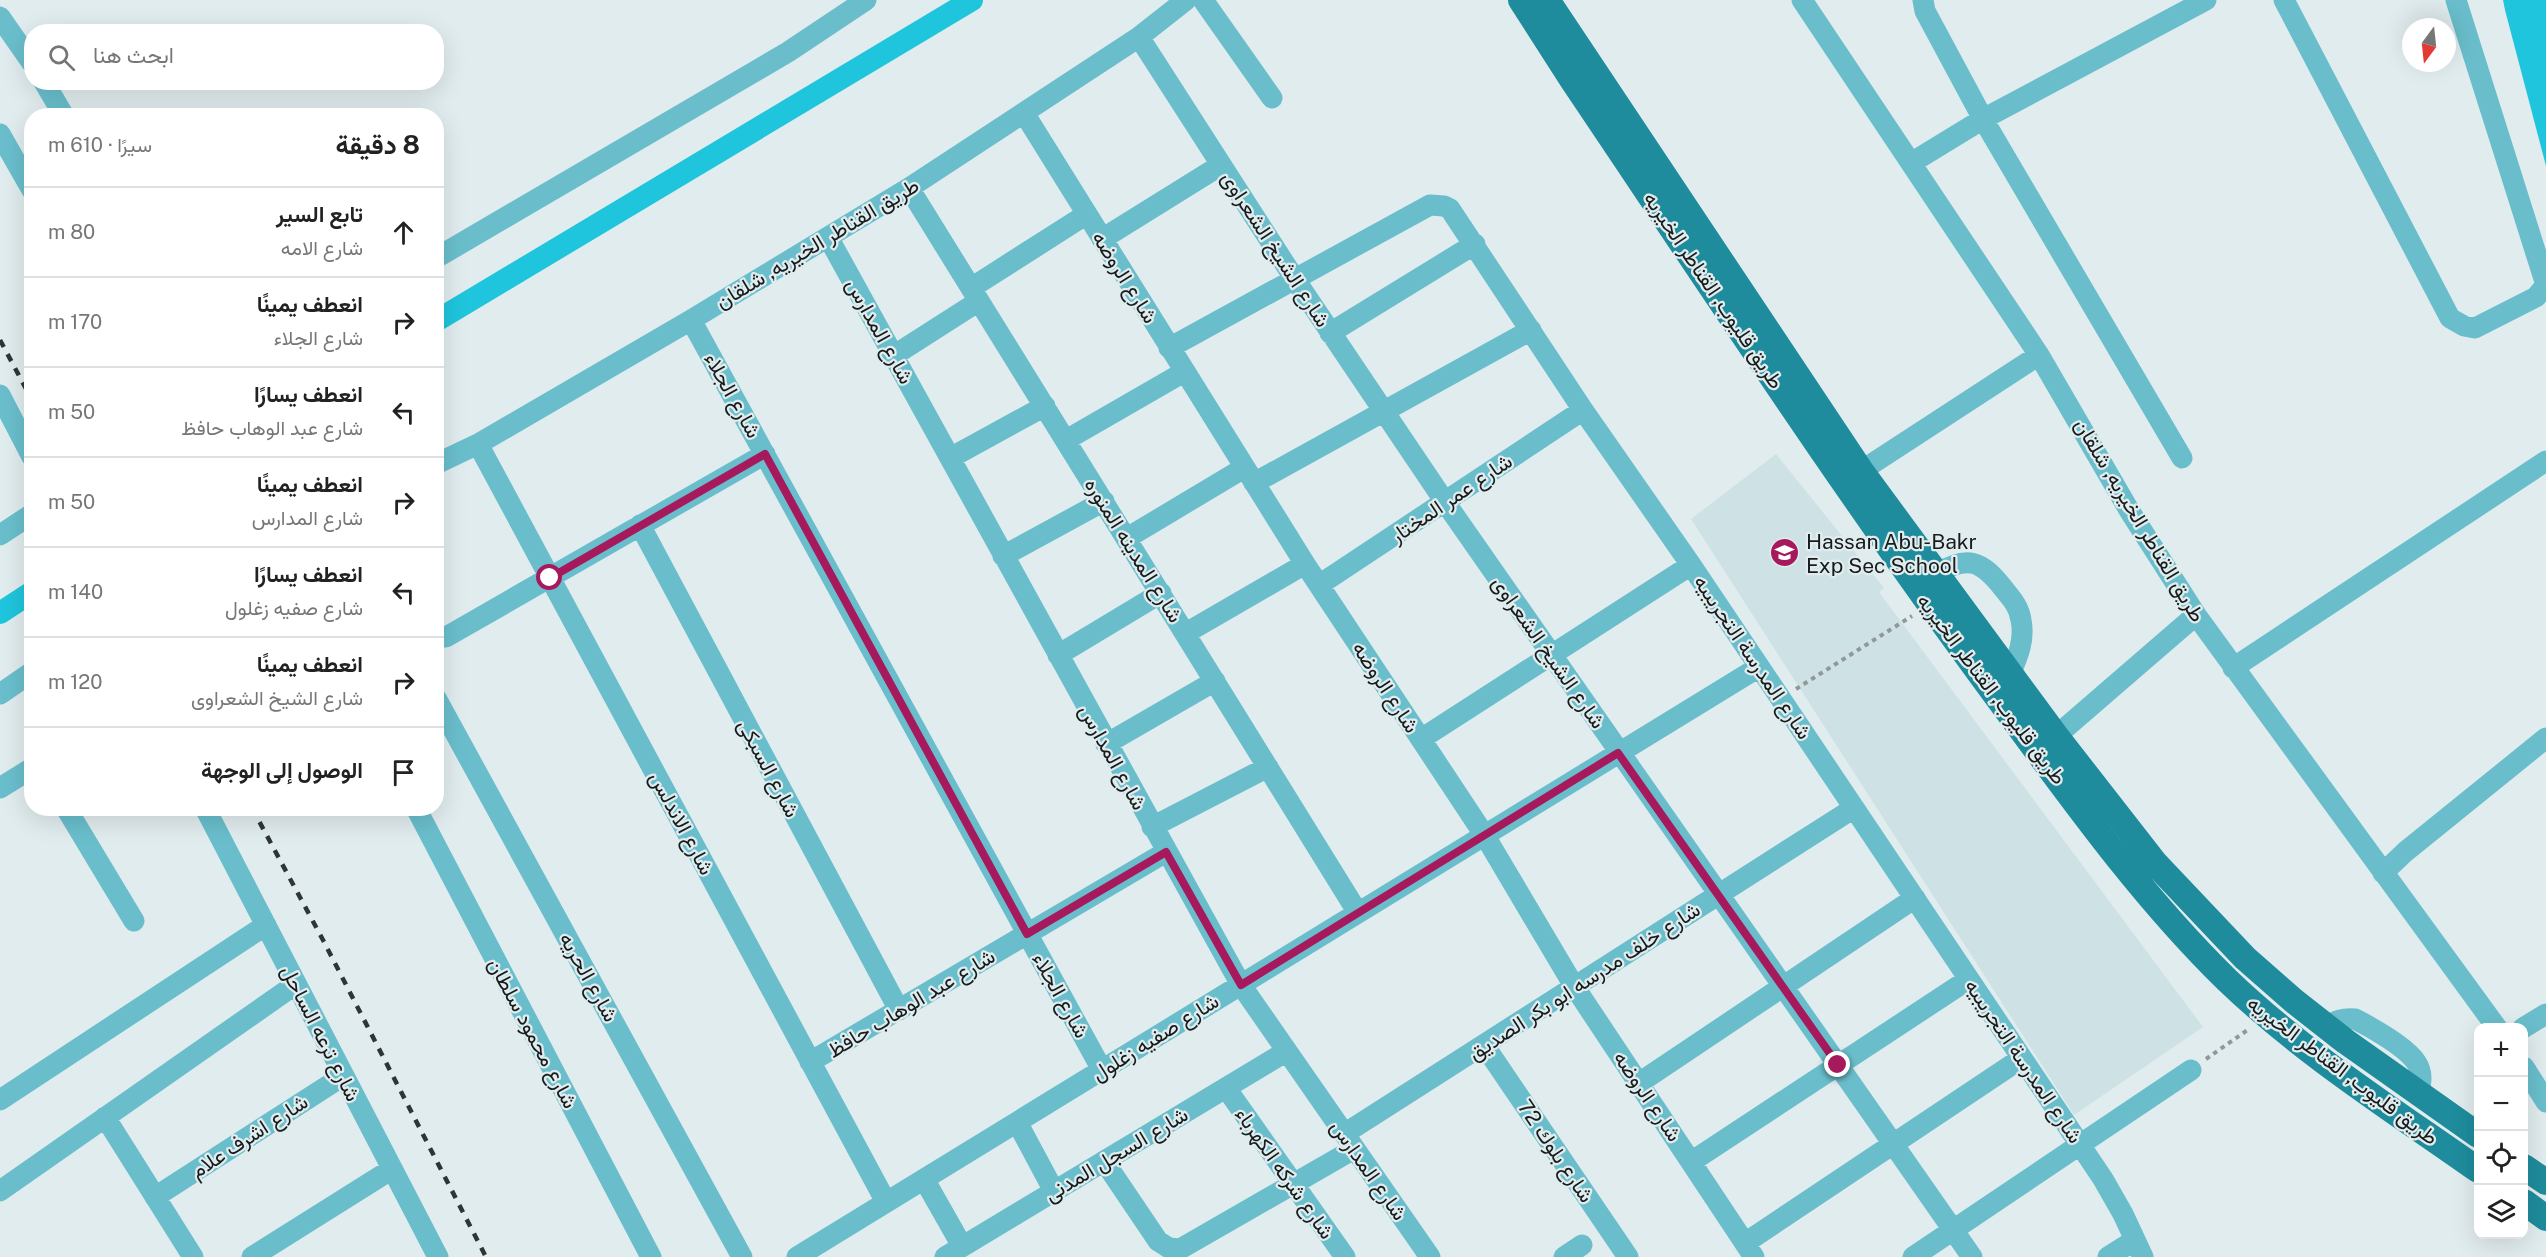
<!DOCTYPE html>
<html lang="ar">
<meta charset="utf-8">
<style>
body{margin:0;font-family:"Public Sans",Vazirmatn,sans-serif;background:#f2f2f2;color:#222;direction:rtl}
.controls{position:absolute;right:18px;bottom:18px;display:grid;overflow:hidden;border-radius:12px;box-shadow:0 6px 24px #0002}
.controls button{width:54px;height:54px;display:grid;place-items:center;padding:0;border:0;border-bottom:2px solid #e0e0e0;background:#fff;color:#222;font:30px sans-serif}
.compass{position:absolute;left:2402px;top:18px;width:54px;height:54px;border-radius:50%;background:#fff;box-shadow:0 6px 24px #0002;rotate:195deg}
.stop{position:absolute;width:18px;height:18px;margin:-14px;border:4px solid #a6195d;border-radius:50%;background:#fff}
.stop.end{background:#a6195d;border-color:#fff;box-shadow:0 2px 6px #0008}
.list{margin:0;padding:0;list-style:none}
h2{display:flex;justify-content:space-between;align-items:center;height:78px;margin:0;padding:0 24px;font-size:26px}
h2 small{font-size:20px;font-weight:400;color:#767676}
.list li{display:grid;grid-template-columns:39px 1fr auto;gap:18px;align-items:center;box-sizing:border-box;height:90px;padding:0 24px;border-top:2px solid #e0e0e0}
.list b{display:block;font-size:22px;white-space:nowrap}
.list p{margin:0;font-size:20px;white-space:nowrap;color:#767676}
.list em{font-size:20px;font-style:normal;color:#767676}
.icon{flex:none;width:33px;height:33px;fill:none;stroke:currentColor;stroke-width:2;stroke-linecap:round;stroke-linejoin:round}
.map{position:relative;flex:none;width:2546px;height:1257px;overflow:hidden;direction:ltr}
.search{position:absolute;background:#fff;box-shadow:0 6px 24px #0002;left:24px;top:24px;width:420px;height:66px;display:flex;align-items:center;gap:15px;box-sizing:border-box;padding:0 21px;border-radius:24px;color:#767676;font-size:22px}
.panel{position:absolute;background:#fff;box-shadow:0 6px 24px #0002;left:24px;top:108px;width:420px;height:708px;border-radius:24px;direction:rtl}
.map>svg:first-child{display:block}
.built{fill:#cee2e6}
.water{fill:#1fc5dc}
.lines{fill:none;stroke-linecap:round;stroke-linejoin:round}
.canal{stroke:#1fc5dc;stroke-width:22}
.path{stroke:#909899;stroke-width:4;stroke-dasharray:4.5 4.5;stroke-linecap:butt}
.minor{stroke:#6abecc;stroke-width:21}
.major{stroke:#1e8c9c;stroke-width:26}
.rail{stroke:#2f3434;stroke-width:4.5;stroke-dasharray:8 8;stroke-linecap:butt}
.route{stroke:#a6195d;stroke-width:8}
.labels{text-anchor:middle;dominant-baseline:central;stroke-width:4.5;stroke-linejoin:round;paint-order:stroke}
.street-label{font-size:21px;fill:#171b1b;stroke:#e1ecee}
.poi-label{font-size:21px;fill:#171b1b;stroke:#e1ecee;text-anchor:start}
</style>
<div class="map">
<svg width="2546" height="1257" viewBox="0 0 2546 1257">
<rect width="100%" height="100%" fill="#e1ecee"/>
<path class="built" d="M 1776,454 L 1884,588 L 1879,592 L 2203,1027 L 2074,1115 L 1691,519 Z"/>
<path class="water" d="M 2503,0 L 2546,0 L 2546,166 L 2505,10 Z"/>
<g class="lines">
<path class="canal" d="M 436,321 L 972,0
M 0,613 L 32,592"/>
<path class="path" d="M 1796,689 L 1912,616
M 2206,1059 L 2249,1029"/>
<path class="minor" d="M 1203,0 L 1272,98
M 1802,0 L 2039,355 L 2129,510 L 2196,615 L 2497,1028
M 1923,0 L 1925,11 L 1983,119 L 2182,458
M 2284,0 L 2450,318 L 2464,326 L 2475,328 L 2536,297 L 2546,285
M 2456,0 L 2546,285
M 0,17 L 32,63
M 1139,37 L 1294,278 L 1445,502 L 1972,1257
M 44,82 L 64,116
M 1024,113 L 1305,564 L 1485,836 L 1574,986 L 1754,1257
M 0,134 L 32,190
M 1911,163 L 1983,119 L 2206,0
M 909,188 L 1358,913
M 828,237 L 1241,985 L 1430,1257
M 1102,239 L 1221,165
M 436,258 L 788,52 L 866,0
M 971,288 L 1087,214
M 691,320 L 1102,1070
M 1330,333 L 1475,244
M 1169,348 L 1430,205 L 1444,206 L 1450,209 L 1583,410 L 1691,565 L 2103,1179 L 2123,1214 L 2143,1257
M 893,356 L 979,301
M 0,395 L 32,457
M 1066,440 L 1184,372
M 478,444 L 886,1202
M 950,458 L 1045,406
M 436,464 L 478,444 L 691,320 L 909,188 L 1139,37 L 1186,0
M 1861,471 L 2039,355
M 1254,483 L 1531,330
M 640,525 L 899,1010
M 0,535 L 32,514
M 1127,538 L 1244,468
M 1003,556 L 1104,501
M 1936,574 C 1967,555 1981,560 2003,588 C 2011,598 2019,606 2021,620 C 2025,639 2018,657 2010,674
M 1319,585 L 1583,410
M 1186,633 L 1305,564
M 446,637 L 765,454
M 1058,655 L 1161,593
M 2233,668 L 2546,461
M 0,694 L 32,672
M 436,698 L 742,1257
M 2056,736 L 2196,615
M 1421,739 L 1691,565
M 1106,744 L 1215,681
M 0,788 L 32,768
M 66,808 L 134,921
M 205,808 L 438,1257
M 416,808 L 651,1257
M 1152,827 L 1268,767
M 2383,873 L 2405,852 L 2546,738
M 2326,1027 C 2336,1020 2343,1018 2355,1019 C 2371,1027 2406,1047 2416,1062 C 2423,1072 2422,1082 2418,1093
M 2523,1028 L 2546,1014
M 1484,1045 L 1628,1257
M 810,1062 L 1166,852
M 2524,1067 L 2546,1102
M 1639,1083 L 1915,898
M 1226,1088 L 1345,1257
M 0,1100 L 266,925
M 105,1117 L 193,1257
M 1017,1122 L 1054,1191
M 1344,1134 L 1854,808
M 1104,1161 L 1158,1241 L 1169,1248 L 1180,1249 L 1354,1149
M 1691,1162 L 1969,979
M 924,1179 L 962,1246
M 0,1191 L 296,984
M 155,1197 L 343,1076
M 1745,1243 L 2022,1058
M 252,1257 L 392,1169
M 797,1257 L 1759,667
M 945,1257 L 1287,1051
M 1564,1257 L 1582,1245
M 1913,1257 L 2191,1070
M 2108,1257 L 2135,1240"/>
<path class="major" d="M 1521,0 L 1573,81 C 1711,286 1846,492 1992,690 C 2066,790 2138,893 2227,980 C 2303,1053 2393,1110 2478,1170
M 1547,0 L 1861,471 L 2056,736 L 2155,863 L 2245,958 L 2294,1001 L 2345,1041 L 2478,1135
M 2524,1167 L 2546,1182
M 2524,1202 L 2546,1218"/>
<path class="rail" d="M 0,340 L 32,400
M 252,808 L 323,940 L 486,1257"/>
</g>
<g class="lines">
<path class="route" d="M 550,578 L 765,454 L 1027,934 L 1166,852 L 1241,985 L 1618,753 L 1838,1065"/>
</g>
<defs>
<symbol id="school-disc" viewBox="-11 -11 22 22"><circle r="9.5" fill="#a6195d" stroke="#e1ecee"/><path d="M0-5L7-2L0 1L-7-2ZM-4 1L0 2.5L4 1V4Q0 6-4 4Z" fill="#fff"/></symbol>
</defs>
<g fill-rule="evenodd">
<use href="#school-disc" x="1768" y="536" width="33" height="33"/>
</g>
<g class="labels">
<g class="street-label">
<text transform="translate(817 243) rotate(-31)">طريق القناطر الخيريه, شلقان</text>
<text transform="translate(1276 249) rotate(57)">شارع الشيخ الشعراوى</text>
<text transform="translate(1125 277) rotate(58)">شارع الروضه</text>
<text transform="translate(1714 290) rotate(56)">طريق قليوب, القناطر الخيريه</text>
<text transform="translate(880 331) rotate(61)">شارع المدارس</text>
<text transform="translate(733 395) rotate(61)">شارع الجلاء</text>
<text transform="translate(1451 498) rotate(-34)">شارع عمر المختار</text>
<text transform="translate(2140 520) rotate(59)">طريق القناطر الخيريه, شلقان</text>
<text transform="translate(1134 550) rotate(58)">شارع المدينه المنوره</text>
<text transform="translate(1549 652) rotate(55)">شارع الشيخ الشعراوى</text>
<text transform="translate(1753 657) rotate(56)">شارع المدرسة التجريبيه</text>
<text transform="translate(1386 687) rotate(57)">شارع الروضه</text>
<text transform="translate(1992 689) rotate(53)">طريق قليوب, القناطر الخيريه</text>
<text transform="translate(1113 757) rotate(61)">شارع المدارس</text>
<text transform="translate(769 768) rotate(62)">شارع السبكى</text>
<text transform="translate(682 823) rotate(62)">شارع الاندلس</text>
<text transform="translate(589 977) rotate(61)">شارع الحريه</text>
<text transform="translate(1584 981) rotate(-33)">شارع خلف مدرسه ابو بكر الصديق</text>
<text transform="translate(1061 995) rotate(61)">شارع الجلاء</text>
<text transform="translate(911 1003) rotate(-31)">شارع عبد الوهاب حافظ</text>
<text transform="translate(321 1033) rotate(63)">شارع ترعه الساحل</text>
<text transform="translate(533 1033) rotate(62)">شارع محمود سلطان</text>
<text transform="translate(1155 1037) rotate(-32)">شارع صفيه زغلول</text>
<text transform="translate(2024 1061) rotate(56)">شارع المدرسة التجريبيه</text>
<text transform="translate(2343 1070) rotate(37)">طريق قليوب, القناطر الخيريه</text>
<text transform="translate(1648 1096) rotate(56)">شارع الروضه</text>
<text transform="translate(249 1136) rotate(-33)">شارع اشرف علام</text>
<text transform="translate(1556 1151) rotate(56)">شارع بلوك 72</text>
<text transform="translate(1116 1154) rotate(-31)">شارع السجل المدنى</text>
<text transform="translate(1369 1170) rotate(55)">شارع المدارس</text>
<text transform="translate(1285 1173) rotate(55)">شارع شركه الكهرباء</text>
</g>
<g class="poi-label">
<text x="1806" y="541">Hassan Abu-Bakr<tspan x="1806" dy="24">Exp Sec School</tspan></text>
</g>
</g>
</svg>
<div class="controls">
<button>+</button>
<button>−</button>
<button><svg class="icon" aria-label="locate" viewBox="0 0 24 24"><circle cx="12" cy="12" r="6"/><path d="M12 2v4M12 18v4M2 12h4M18 12h4"/></svg></button>
<button><svg class="icon" aria-label="layers" viewBox="0 0 24 24"><path d="M12 4l9 5-9 5-9-5zM3 14l9 5 9-5"/></svg></button>
</div>
<svg class="compass" viewBox="-18 -18 36 36"><path d="M0-13l5 13h-10z" fill="#e53935"/><path d="M0 13l5-13h-10z" fill="#767676"/></svg>
<div class="stop" style="left:550px;top:578px"></div>
<div class="stop end" style="left:1838px;top:1065px"></div>
<div class="search"><svg class="icon" aria-label="search" viewBox="0 0 24 24"><circle cx="10" cy="10" r="6"/><path d="M15 15l6 6"/></svg>ابحث هنا</div>
<section class="panel">
<h2>8 دقيقة<small>سيرًا · 610 m</small></h2>
<ul class="list">
<li><svg class="icon" aria-label="ahead" viewBox="0 0 24 24"><path d="M12 20V5M6 11l6-6 6 6"/></svg><div><b>تابع السير</b><p>شارع الامه</p></div><em>80 m</em></li>
<li><svg class="icon" aria-label="right" viewBox="0 0 24 24"><path d="M7 20v-9h11M14 6l5 5-5 5"/></svg><div><b>انعطف يمينًا</b><p>شارع الجلاء</p></div><em>170 m</em></li>
<li><svg class="icon" aria-label="left" viewBox="0 0 24 24"><path d="M17 20v-9H6M10 6l-5 5 5 5"/></svg><div><b>انعطف يسارًا</b><p>شارع عبد الوهاب حافظ</p></div><em>50 m</em></li>
<li><svg class="icon" aria-label="right" viewBox="0 0 24 24"><path d="M7 20v-9h11M14 6l5 5-5 5"/></svg><div><b>انعطف يمينًا</b><p>شارع المدارس</p></div><em>50 m</em></li>
<li><svg class="icon" aria-label="left" viewBox="0 0 24 24"><path d="M17 20v-9H6M10 6l-5 5 5 5"/></svg><div><b>انعطف يسارًا</b><p>شارع صفيه زغلول</p></div><em>140 m</em></li>
<li><svg class="icon" aria-label="right" viewBox="0 0 24 24"><path d="M7 20v-9h11M14 6l5 5-5 5"/></svg><div><b>انعطف يمينًا</b><p>شارع الشيخ الشعراوى</p></div><em>120 m</em></li>
<li><svg class="icon" aria-label="arrive" viewBox="0 0 24 24"><path d="M6 21V4h12l-3 4 3 4H6"/></svg><div><b>الوصول إلى الوجهة</b></div></li>
</ul>
</section>
</div>
